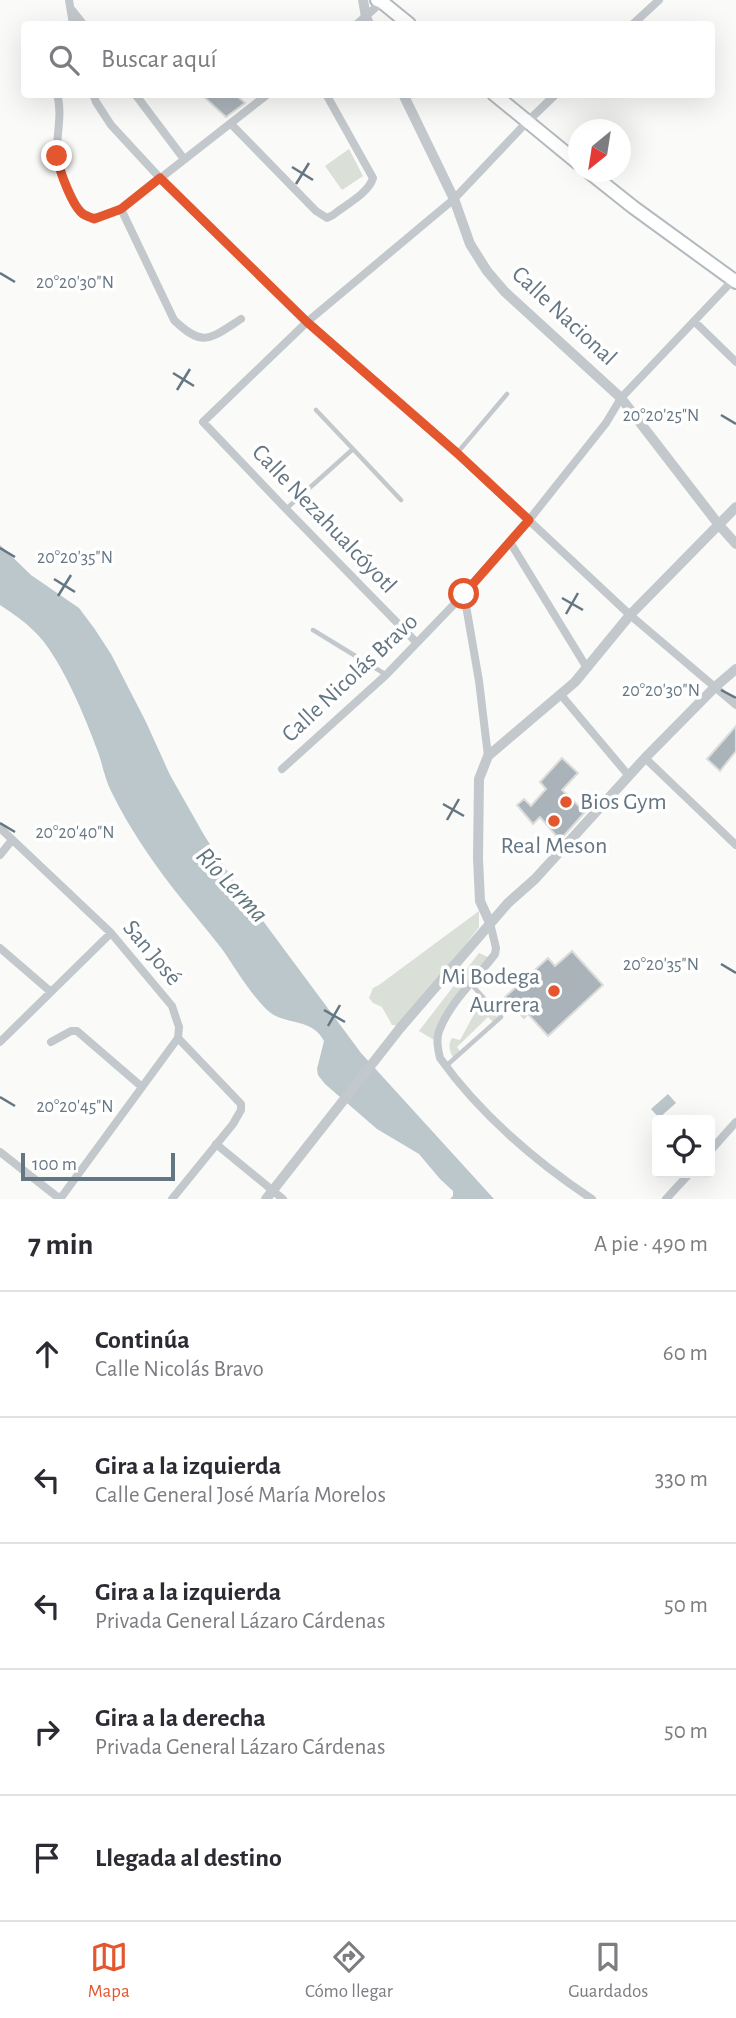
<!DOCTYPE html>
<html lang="es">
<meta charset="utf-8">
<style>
body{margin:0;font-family:"Alegreya Sans",sans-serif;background:#f7f7f7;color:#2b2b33}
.controls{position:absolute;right:21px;bottom:21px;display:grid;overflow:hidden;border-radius:7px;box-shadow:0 7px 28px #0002}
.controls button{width:63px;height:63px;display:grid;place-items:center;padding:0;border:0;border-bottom:2px solid #e1e1e2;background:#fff;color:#2b2b33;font:35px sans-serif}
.compass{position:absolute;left:568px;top:119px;width:63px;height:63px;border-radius:50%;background:#fff;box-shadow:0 7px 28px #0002;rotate:210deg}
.scale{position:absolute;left:21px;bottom:18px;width:154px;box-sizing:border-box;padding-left:7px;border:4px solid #657683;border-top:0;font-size:19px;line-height:24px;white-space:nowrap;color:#657683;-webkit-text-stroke:5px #fff;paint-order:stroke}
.stop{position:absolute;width:21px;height:21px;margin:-16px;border:5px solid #e4572e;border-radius:50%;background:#fff}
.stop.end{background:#e4572e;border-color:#fff;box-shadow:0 2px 7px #0008}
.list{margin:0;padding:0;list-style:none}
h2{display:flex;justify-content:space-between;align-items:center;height:91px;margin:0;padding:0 28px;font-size:30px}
h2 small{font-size:23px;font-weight:400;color:#7c7c81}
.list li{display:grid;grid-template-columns:46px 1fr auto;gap:21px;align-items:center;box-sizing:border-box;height:126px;padding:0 28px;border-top:2px solid #e1e1e2}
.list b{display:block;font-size:26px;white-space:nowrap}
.list p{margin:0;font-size:23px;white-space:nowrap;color:#7c7c81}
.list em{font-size:23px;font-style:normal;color:#7c7c81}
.icon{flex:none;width:38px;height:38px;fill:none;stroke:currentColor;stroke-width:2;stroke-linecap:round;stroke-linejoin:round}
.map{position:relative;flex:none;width:736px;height:1199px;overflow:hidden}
.search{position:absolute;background:#fff;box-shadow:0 7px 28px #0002;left:21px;right:21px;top:21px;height:77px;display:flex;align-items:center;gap:18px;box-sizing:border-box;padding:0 24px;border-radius:7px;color:#7c7c81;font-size:26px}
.sheet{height:721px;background:#fff}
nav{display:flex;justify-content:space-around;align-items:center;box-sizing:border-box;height:98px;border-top:2px solid #e1e1e2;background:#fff;font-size:19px;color:#7c7c81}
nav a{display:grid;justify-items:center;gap:4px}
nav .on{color:#e4572e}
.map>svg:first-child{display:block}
.green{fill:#dadfd7}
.water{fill:#bbc7cb}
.building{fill:#aab3b9;stroke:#dcdcda;stroke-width:2}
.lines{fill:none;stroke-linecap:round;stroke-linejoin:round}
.secondary-casing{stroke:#b3babf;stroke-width:16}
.service{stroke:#c3c8cc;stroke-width:4.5}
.minor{stroke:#c3c8cc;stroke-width:8}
.tertiary{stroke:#c3c8cc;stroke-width:10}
.secondary{stroke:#fff;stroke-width:12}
.tertiary-bridge{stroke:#c3c8cc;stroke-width:10}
.route{stroke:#e4572e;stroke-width:9}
.ticks{fill:none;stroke:#657683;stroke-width:2.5}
.poi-dot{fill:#e4572e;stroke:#fff;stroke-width:2.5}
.labels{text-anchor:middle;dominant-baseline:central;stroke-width:7;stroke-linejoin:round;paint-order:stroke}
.street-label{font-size:24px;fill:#657683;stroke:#fff}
.poi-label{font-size:24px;fill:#657683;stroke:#fff;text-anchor:start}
.water-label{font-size:26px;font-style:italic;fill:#60757c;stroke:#fff}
.ticks-label{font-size:18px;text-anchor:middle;fill:#657683;stroke:#fff;stroke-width:7;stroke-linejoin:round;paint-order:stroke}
</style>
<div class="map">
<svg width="736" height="1199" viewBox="0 0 736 1199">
<rect width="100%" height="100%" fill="#fafaf8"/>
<path class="green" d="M 349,149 L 363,176 L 342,190 L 325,166 Z
M 479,911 L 479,927 L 402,1026 L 392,1025 L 382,1007 L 373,1003 L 369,998 L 373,988 L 379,985 Z
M 479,953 L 488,957 L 434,1040 L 419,1031 Z
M 479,996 L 487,1004 L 481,1010 L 486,1014 L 491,1010 L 498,1018 L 493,1022 L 488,1017 L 457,1047 L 462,1054 L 455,1060 C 450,1053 447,1046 452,1038 L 460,1040 L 477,1009 L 471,1003 Z"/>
<path class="water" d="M 0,545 L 31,575 L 79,608 L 94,628 L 111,654 L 146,722 L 170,775 L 204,835 L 235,883 L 361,1053 L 494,1199 L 450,1199 L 453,1196 L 453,1191 L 440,1179 L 419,1154 L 377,1129 L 325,1084 L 318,1075 L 317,1069 L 324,1041 C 311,1016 284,1027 266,1009 C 249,992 236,969 222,949 C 206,928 188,908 172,887 C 150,858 128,826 112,793 C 105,780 103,766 98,752 C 86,719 60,655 34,631 C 24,621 12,613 0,605 Z
M 668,1094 L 676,1103 L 659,1118 L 651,1109 Z"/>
<path class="building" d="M 201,94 L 235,94 L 245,103 L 226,117 Z
M 736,726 L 736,751 L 720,771 L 707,759 Z
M 562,758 L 578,773 L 562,790 L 585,812 L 560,840 L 540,817 L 533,824 L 517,805 L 524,799 L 531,806 L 546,789 L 540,782 Z
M 572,951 L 603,985 L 548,1036 L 528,1014 L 524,1018 L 505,997 L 548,958 L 555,966 Z"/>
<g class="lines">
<defs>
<path id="secondary" d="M 377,0 L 382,2 L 409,24
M 494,94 L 578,163
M 589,172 L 633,207 L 736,282"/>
</defs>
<use href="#secondary" class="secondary-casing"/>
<path class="service" d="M 316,410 L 353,449
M 458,452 L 507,394
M 286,509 L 353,449 L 401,500
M 313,630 L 385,674
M 446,1066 L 501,1017 L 471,984"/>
<path class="minor" d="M 69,0 L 73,24
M 72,10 L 83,24
M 357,24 L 384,0
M 633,24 L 659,0
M 57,94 C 63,114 56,135 57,155 C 58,170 66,184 72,197 C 85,225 97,219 121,209 L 268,94
M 93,94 L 96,102 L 111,125 L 160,178 L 307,322 L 457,453 L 630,615 L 736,705
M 135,94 L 184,159
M 231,124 L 316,211 L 327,218 L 333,215 C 345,205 368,194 373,178 L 326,94
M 121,209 L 174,320 C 203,348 210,339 241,319
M 694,321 L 736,362
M 510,542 L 587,668
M 464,594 L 479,681 L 488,756
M 417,643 L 286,509 L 203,422 L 307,322 L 454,199 L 527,122 L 556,94
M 561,695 L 629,776
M 645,758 L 736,845
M 282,769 L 386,675 L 464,594 L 529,520 L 606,423 L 621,398 L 736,277
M 0,828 L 111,933 L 172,1006 L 179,1027 L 178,1038 L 241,1104 L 241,1110 L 233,1124 L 172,1199
M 0,855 L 12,840
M 490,923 L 496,948 L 495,954 C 477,978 450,1002 439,1031 C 436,1040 438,1049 440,1058 C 479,1113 536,1162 592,1199
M 0,948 L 51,992
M 0,1042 L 111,933
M 51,1042 L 71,1031 L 77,1031 L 142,1087
M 216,1144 L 283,1199
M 710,1151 L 736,1122
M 0,1152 L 60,1199
M 60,1199 L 178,1038
M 666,1199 L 690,1173"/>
<path class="tertiary" d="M 363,0 L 366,17 L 369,24
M 403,94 L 454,199 L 470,244 L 487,271 L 505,292 L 621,398 L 719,525 L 736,544
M 490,923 L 480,901 L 478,858 L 479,779 L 488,756 L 575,682 L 630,615 L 736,507
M 401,1027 L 508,903 L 535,879 L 645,758 L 715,687 L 736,669"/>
<use href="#secondary" class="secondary"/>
<path class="tertiary-bridge" d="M 266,1199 L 401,1027"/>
</g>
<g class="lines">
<path class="route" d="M 57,156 C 59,170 72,206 83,214 C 84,215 92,218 94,219 L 121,209 L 160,178 L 307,322 L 457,453 L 529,520 L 464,594"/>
</g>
<path class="ticks" d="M 292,167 L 313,180M 296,184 L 309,163M 0,273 L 15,282M 173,373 L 194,386M 177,390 L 190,369M 721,415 L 736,424M 0,548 L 15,557M 54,579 L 75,592M 58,596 L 71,575M 562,598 L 583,610M 566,614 L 578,593M 721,690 L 736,698M 443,804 L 464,816M 447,820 L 459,799M 0,823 L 15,832M 721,964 L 736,973M 324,1010 L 345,1022M 328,1026 L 340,1005M 0,1097 L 15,1106"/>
<g class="poi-dot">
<circle cx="566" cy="802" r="7"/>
<circle cx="554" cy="821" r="7"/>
<circle cx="554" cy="991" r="7"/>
</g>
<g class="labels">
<g class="street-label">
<text transform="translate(564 316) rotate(43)">Calle Nacional</text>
<text transform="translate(324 519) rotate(46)">Calle Nezahualcóyotl</text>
<text transform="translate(350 678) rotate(-43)">Calle Nicolás Bravo</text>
<text transform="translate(152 953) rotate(50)">San José</text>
</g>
<g class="poi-label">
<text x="580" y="802">Bios Gym</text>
<text x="554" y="846" text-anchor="middle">Real Meson</text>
<text x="540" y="977" text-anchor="end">Mi Bodega<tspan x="540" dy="28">Aurrera</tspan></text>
</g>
<g class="water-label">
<text transform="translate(232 885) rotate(47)">Río Lerma</text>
</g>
</g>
<g class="ticks-label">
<text x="75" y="288">20°20'30"N</text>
<text x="661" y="421">20°20'25"N</text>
<text x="75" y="563">20°20'35"N</text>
<text x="661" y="696">20°20'30"N</text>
<text x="75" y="838">20°20'40"N</text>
<text x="661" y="970">20°20'35"N</text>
<text x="75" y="1112">20°20'45"N</text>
</g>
</svg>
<div class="controls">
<button><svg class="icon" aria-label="locate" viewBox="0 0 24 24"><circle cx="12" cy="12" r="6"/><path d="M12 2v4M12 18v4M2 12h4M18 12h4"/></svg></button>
</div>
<svg class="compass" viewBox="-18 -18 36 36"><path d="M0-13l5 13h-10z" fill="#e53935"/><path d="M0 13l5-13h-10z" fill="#7c7c81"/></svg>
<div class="scale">100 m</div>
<div class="stop" style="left:464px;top:594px"></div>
<div class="stop end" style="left:57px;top:156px"></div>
<div class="search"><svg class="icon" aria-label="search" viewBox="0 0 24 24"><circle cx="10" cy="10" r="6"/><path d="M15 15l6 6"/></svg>Buscar aquí</div>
</div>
<section class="sheet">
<h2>7 min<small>A pie · 490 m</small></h2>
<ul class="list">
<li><svg class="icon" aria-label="ahead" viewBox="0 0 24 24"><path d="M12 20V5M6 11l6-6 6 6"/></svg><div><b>Continúa</b><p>Calle Nicolás Bravo</p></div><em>60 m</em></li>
<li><svg class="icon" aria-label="left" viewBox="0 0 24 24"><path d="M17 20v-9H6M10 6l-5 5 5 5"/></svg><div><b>Gira a la izquierda</b><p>Calle General José María Morelos</p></div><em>330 m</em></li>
<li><svg class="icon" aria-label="left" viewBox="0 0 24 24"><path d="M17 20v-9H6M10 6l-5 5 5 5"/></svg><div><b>Gira a la izquierda</b><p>Privada General Lázaro Cárdenas</p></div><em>50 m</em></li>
<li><svg class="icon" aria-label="right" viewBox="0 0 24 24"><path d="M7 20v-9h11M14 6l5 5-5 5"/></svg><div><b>Gira a la derecha</b><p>Privada General Lázaro Cárdenas</p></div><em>50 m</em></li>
<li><svg class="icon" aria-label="arrive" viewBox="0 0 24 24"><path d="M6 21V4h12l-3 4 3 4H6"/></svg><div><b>Llegada al destino</b></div></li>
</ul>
</section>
<nav>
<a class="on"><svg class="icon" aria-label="map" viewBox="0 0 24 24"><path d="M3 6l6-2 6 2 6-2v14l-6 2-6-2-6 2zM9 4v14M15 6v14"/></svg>Mapa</a>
<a><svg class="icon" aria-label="directions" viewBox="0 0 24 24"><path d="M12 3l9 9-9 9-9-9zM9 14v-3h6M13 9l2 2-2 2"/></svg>Cómo llegar</a>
<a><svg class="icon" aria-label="saved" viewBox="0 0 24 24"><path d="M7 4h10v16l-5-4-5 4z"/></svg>Guardados</a>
</nav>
